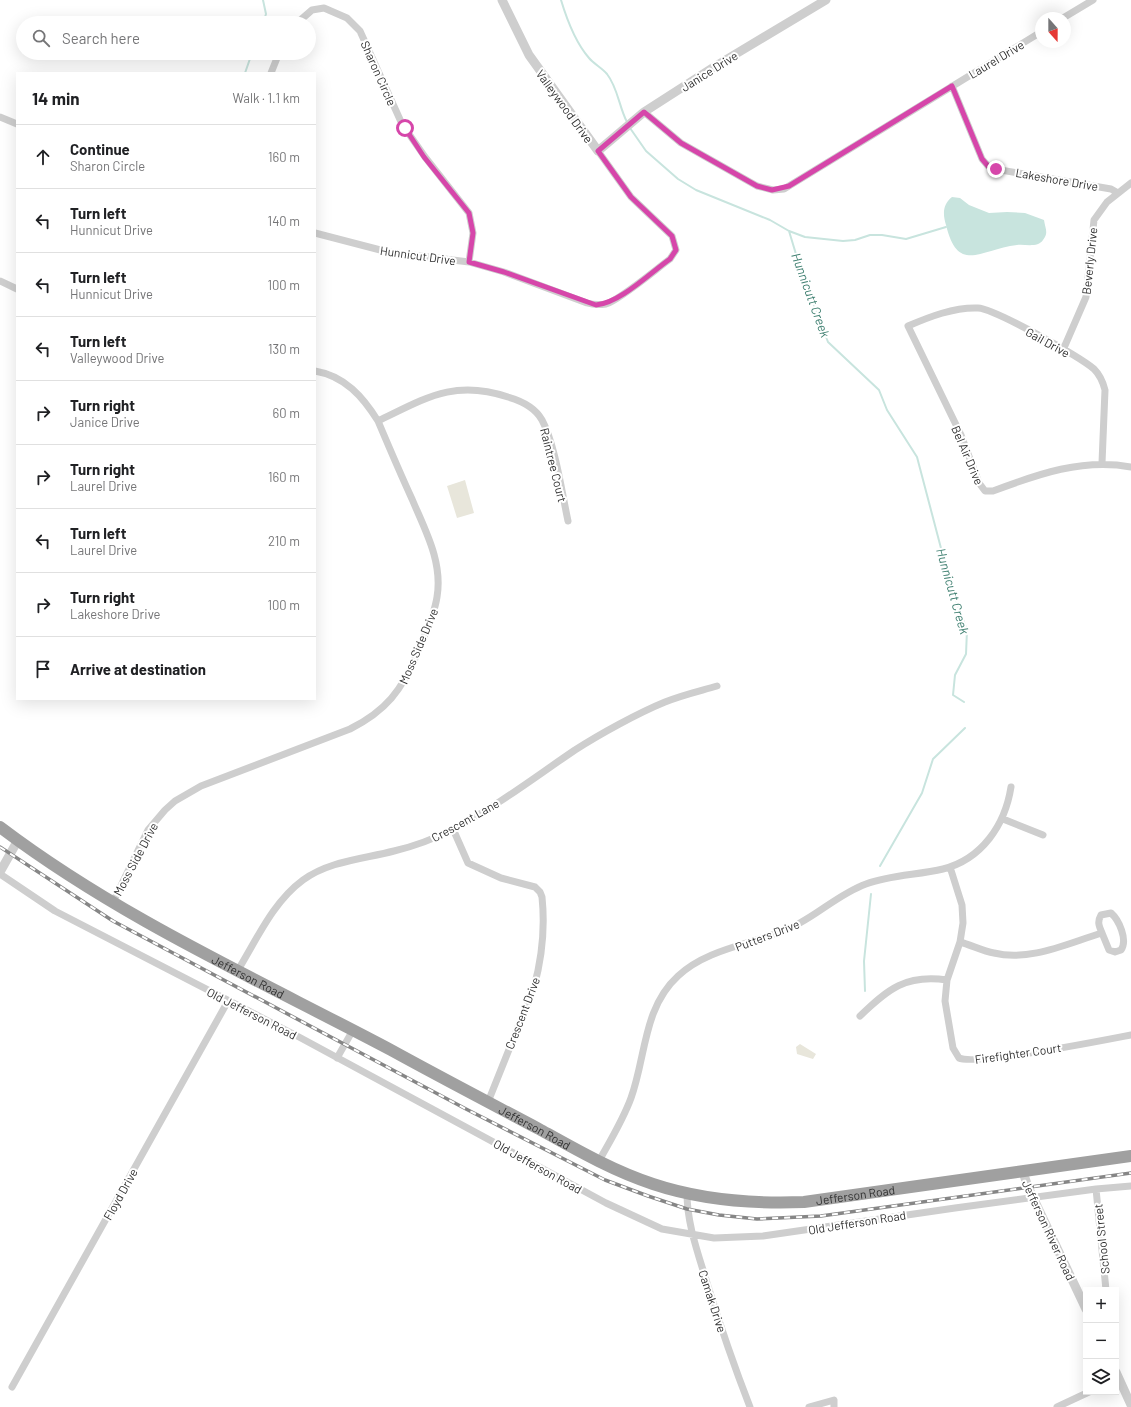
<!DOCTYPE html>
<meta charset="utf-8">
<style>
body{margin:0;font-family:Barlow,sans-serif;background:#f2f2f2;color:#202124}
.controls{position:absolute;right:12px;bottom:12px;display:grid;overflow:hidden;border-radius:0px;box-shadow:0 4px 16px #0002}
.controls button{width:36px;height:36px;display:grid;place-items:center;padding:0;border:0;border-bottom:1px solid #e0e0e0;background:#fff;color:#202124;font:20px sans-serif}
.compass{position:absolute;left:1035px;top:12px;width:36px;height:36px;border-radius:50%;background:#fff;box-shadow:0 4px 16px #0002;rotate:159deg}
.stop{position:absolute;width:12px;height:12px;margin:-9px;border:3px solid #d646aa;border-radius:50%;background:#fff}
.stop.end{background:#d646aa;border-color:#fff;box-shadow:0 1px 4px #0008}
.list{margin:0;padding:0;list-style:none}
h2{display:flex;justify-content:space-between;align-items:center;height:52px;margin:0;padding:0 16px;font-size:17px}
h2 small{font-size:13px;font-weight:400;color:#757577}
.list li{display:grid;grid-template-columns:26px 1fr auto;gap:12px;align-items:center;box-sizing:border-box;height:64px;padding:0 16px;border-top:1px solid #e0e0e0}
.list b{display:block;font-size:15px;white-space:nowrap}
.list p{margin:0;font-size:13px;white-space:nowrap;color:#757577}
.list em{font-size:13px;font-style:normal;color:#757577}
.icon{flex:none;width:22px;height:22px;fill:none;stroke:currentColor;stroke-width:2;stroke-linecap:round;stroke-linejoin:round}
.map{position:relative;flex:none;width:1131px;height:1407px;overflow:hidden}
.search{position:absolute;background:#fff;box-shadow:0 4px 16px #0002;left:16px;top:16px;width:300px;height:44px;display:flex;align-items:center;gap:10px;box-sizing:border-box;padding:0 14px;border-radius:22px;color:#757577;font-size:15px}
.panel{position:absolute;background:#fff;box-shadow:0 4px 16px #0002;left:16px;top:72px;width:300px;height:628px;border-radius:0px}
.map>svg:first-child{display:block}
.green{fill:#e8e6db}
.water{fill:#c8e4de}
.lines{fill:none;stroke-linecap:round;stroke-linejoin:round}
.stream{stroke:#c8e4de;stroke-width:2}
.minor{stroke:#cecece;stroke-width:7}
.tertiary{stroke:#cecece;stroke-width:9}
.trunk{stroke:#a0a0a0;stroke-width:12}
.rail-casing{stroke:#868686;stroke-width:3.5}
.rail{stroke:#fff;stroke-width:2;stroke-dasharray:6;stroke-linecap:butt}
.route{stroke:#d646aa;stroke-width:5}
.labels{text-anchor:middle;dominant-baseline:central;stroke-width:4;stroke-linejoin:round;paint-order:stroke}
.street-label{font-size:12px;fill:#313131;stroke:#fff}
.water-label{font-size:13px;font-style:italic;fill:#418172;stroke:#fff}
</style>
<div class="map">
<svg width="1131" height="1407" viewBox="0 0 1131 1407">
<rect width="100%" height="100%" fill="#fff"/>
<path class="green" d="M 465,480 L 474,513 L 457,518 L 447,486 Z
M 800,1044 L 816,1054 L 813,1059 L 797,1054 L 796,1047 Z"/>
<path class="water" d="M 952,197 L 960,198 L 969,205 L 989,213 L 1007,212 L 1025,213 L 1044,220 C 1045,228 1049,233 1043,240 C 1038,248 1025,244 1017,245 C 981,249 958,275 946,225 C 943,215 942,205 952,197 Z"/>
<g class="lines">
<path class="stream" d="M 561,0 C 567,20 575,42 589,58 C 594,64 602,68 607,74 C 618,88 619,107 627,122
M 263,23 L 266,14 L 263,0
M 245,73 L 252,53
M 630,128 L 646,151 L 678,179 L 696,190 L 770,220 L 789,231 L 805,237 L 843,241 L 855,240 L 870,235 L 882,235 L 906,239 L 946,227
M 789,231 L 802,274 L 828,342 L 879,390 L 887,410 L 917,457 L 952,590 L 967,630 L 966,654 L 955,675 L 953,695 L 964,702
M 880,866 L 922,793 L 933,759 L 965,728
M 865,991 L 864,961 L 871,894"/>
<path class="minor" d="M 1063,18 L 1093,0
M 297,23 L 312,10 L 324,8 L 347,18 L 360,31 L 402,124 L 425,157 L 469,213 L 473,233 L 469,262
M 271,73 L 279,53
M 952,86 L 982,159 L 988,166 L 995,169 L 1111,189 L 1118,193
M 644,112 L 681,143 L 757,186 L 773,190 L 784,189 L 1041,32
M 0,117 L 17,124
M 315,233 L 388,252 L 469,262 L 504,272 L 587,303 C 594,305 599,305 606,304 C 621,299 655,270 670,259 L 676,250 L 672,236 L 631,197 L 598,151
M 0,281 L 17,289
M 1063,350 L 1086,297 L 1094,220 L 1107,202 L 1131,183
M 378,421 C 426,398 454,379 508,397 C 522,401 535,407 542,420 C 555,444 562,493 568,521
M 1102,463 L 1105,390 C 1103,382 1100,375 1094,369 C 1080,357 995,309 978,308 C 954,307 929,317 908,326 L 961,435 L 979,483 L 985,491 L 993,491 C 1038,474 1083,458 1131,467
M 1003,819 L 1043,835
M 453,829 L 468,863 L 501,878 L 535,887 L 540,892 L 542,897 C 545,926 542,958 534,987 L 488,1102
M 950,867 L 962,905 L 963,923 L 960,942 L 947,980 L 945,1001 L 953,1048 L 959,1058 C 975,1066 1105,1040 1131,1035
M 0,874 L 55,911 L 299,1037 L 606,1203 L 662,1229 L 714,1238 L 763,1236 L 955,1208 L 1096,1189 L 1131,1186
M 113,902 L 148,830 L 165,810 L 175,801 L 201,786 L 350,729 C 386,711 402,690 417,654 C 424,636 434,617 437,597 C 443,562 425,530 412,499 C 400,473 389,447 378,421 C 363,397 345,376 315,371
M 960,942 C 971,945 983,951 994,953 C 1030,962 1068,943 1102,933 L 1109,950 L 1115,952 L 1121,950 C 1128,940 1119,920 1111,913 L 1101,915 C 1097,922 1099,926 1102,933
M 238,970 C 257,939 273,902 303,880 C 329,861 363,859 394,851 C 415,846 434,839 453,829 C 496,807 535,777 575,750 C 600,734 638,713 665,702 C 682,695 700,691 717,686
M 860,1016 C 888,989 906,974 947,980
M 337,1058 L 353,1030
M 599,1161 C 610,1141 623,1120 631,1098 C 646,1057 643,1008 678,976 C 710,946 760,944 798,924 C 821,912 841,893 866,884 C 890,875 918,875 943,869 C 982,859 1005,825 1011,787
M 1096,1189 L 1106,1290
M 687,1193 C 687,1224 698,1253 707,1283 C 720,1325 734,1366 750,1407
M 12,1387 L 228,1001
M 809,1407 L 834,1400 L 834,1407
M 1057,1407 L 1089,1392"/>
<path class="tertiary" d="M 502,0 L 529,55 L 598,151 L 644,112 L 714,67 L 826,0
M 0,872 L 18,840
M 1023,1172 L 1028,1187 L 1086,1309
M 1116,1372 L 1131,1405"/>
<path class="trunk" id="s1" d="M 0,827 C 120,918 259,980 391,1050 C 440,1077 490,1103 539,1129 C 575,1149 613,1171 653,1184 C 701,1200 753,1204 804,1202 L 1131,1156"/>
<defs>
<path id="rail" d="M 0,847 L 113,921 L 466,1109 L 605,1180 L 648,1196 L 687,1209 L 719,1215 L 757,1219 L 821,1216 L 1131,1173"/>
</defs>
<use href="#rail" class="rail-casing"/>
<use href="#rail" class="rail"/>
</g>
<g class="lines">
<path class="route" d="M 405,128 L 424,157 L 469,213 L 473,233 L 469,262 L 504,272 L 596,305 C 620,303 650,273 670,259 L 676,250 L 672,236 L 631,197 L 598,151 L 644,112 L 681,143 L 757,186 L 772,190 L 789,186 L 952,86 L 982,159 L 988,166 L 996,169"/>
</g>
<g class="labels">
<g class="street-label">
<text transform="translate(996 59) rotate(-31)">Laurel Drive</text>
<text transform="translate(709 71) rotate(-32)">Janice Drive</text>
<text transform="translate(379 73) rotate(66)">Sharon Circle</text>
<text transform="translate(565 106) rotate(54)">Valleywood Drive</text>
<text transform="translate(1057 179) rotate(10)">Lakeshore Drive</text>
<text transform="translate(418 255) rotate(8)">Hunnicut Drive</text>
<text transform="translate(1089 261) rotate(-84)">Beverly Drive</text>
<text transform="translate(1048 342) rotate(29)">Gail Drive</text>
<text transform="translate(968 455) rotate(67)">Bel Air Drive</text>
<text transform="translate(554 465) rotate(76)">Raintree Court</text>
<text transform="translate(418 646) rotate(-67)">Moss Side Drive</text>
<text transform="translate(465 820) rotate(-29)">Crescent Lane</text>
<text transform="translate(135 859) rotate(-62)">Moss Side Drive</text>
<text transform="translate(767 935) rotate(-21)">Putters Drive</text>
<text stroke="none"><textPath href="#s1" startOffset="290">Jefferson Road</textPath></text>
<text transform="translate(252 1013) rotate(27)">Old Jefferson Road</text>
<text transform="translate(522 1013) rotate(-69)">Crescent Drive</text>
<text transform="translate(1018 1053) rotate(-8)">Firefighter Court</text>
<text stroke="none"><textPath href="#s1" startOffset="614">Jefferson Road</textPath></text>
<text transform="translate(538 1166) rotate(29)">Old Jefferson Road</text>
<text transform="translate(120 1194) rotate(-61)">Floyd Drive</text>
<text stroke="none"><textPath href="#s1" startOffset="950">Jefferson Road</textPath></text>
<text transform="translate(857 1222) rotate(-9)">Old Jefferson Road</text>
<text transform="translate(1049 1230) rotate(65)">Jefferson River Road</text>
<text transform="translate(1101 1239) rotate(-96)">School Street</text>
<text transform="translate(713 1301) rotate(72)">Camak Drive</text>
</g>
<g class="water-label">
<text transform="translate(811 295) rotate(70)">Hunnicutt Creek</text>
<text transform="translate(953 591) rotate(74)">Hunnicutt Creek</text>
</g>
</g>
</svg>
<div class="controls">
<button>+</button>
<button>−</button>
<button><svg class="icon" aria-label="layers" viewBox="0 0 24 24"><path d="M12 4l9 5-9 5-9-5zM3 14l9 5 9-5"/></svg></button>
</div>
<svg class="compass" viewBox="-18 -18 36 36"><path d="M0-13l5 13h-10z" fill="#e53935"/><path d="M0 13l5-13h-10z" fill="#757577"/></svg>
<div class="stop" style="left:405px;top:128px"></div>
<div class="stop end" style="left:996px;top:169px"></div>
<div class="search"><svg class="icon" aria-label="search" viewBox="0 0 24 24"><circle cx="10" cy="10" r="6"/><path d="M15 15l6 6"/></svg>Search here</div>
<section class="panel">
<h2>14 min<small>Walk · 1.1 km</small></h2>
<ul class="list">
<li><svg class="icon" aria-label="ahead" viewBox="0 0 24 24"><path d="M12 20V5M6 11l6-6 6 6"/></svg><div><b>Continue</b><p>Sharon Circle</p></div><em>160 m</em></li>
<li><svg class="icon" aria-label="left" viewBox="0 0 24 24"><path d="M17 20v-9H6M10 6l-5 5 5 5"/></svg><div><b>Turn left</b><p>Hunnicut Drive</p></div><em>140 m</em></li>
<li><svg class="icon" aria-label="left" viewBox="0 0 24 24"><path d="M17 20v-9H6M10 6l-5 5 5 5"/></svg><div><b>Turn left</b><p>Hunnicut Drive</p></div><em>100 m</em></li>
<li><svg class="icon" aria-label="left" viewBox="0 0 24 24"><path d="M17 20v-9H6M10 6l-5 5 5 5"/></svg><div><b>Turn left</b><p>Valleywood Drive</p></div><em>130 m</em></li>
<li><svg class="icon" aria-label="right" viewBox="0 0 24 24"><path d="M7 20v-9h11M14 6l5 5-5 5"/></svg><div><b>Turn right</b><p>Janice Drive</p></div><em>60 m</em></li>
<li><svg class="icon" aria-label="right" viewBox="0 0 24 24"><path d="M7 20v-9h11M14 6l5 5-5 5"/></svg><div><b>Turn right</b><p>Laurel Drive</p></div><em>160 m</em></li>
<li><svg class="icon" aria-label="left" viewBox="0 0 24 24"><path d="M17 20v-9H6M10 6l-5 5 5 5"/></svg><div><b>Turn left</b><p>Laurel Drive</p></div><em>210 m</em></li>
<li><svg class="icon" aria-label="right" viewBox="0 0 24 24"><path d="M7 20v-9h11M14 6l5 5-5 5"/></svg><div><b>Turn right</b><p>Lakeshore Drive</p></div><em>100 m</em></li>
<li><svg class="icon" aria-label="arrive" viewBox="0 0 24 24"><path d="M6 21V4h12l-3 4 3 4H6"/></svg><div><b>Arrive at destination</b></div></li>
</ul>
</section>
</div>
